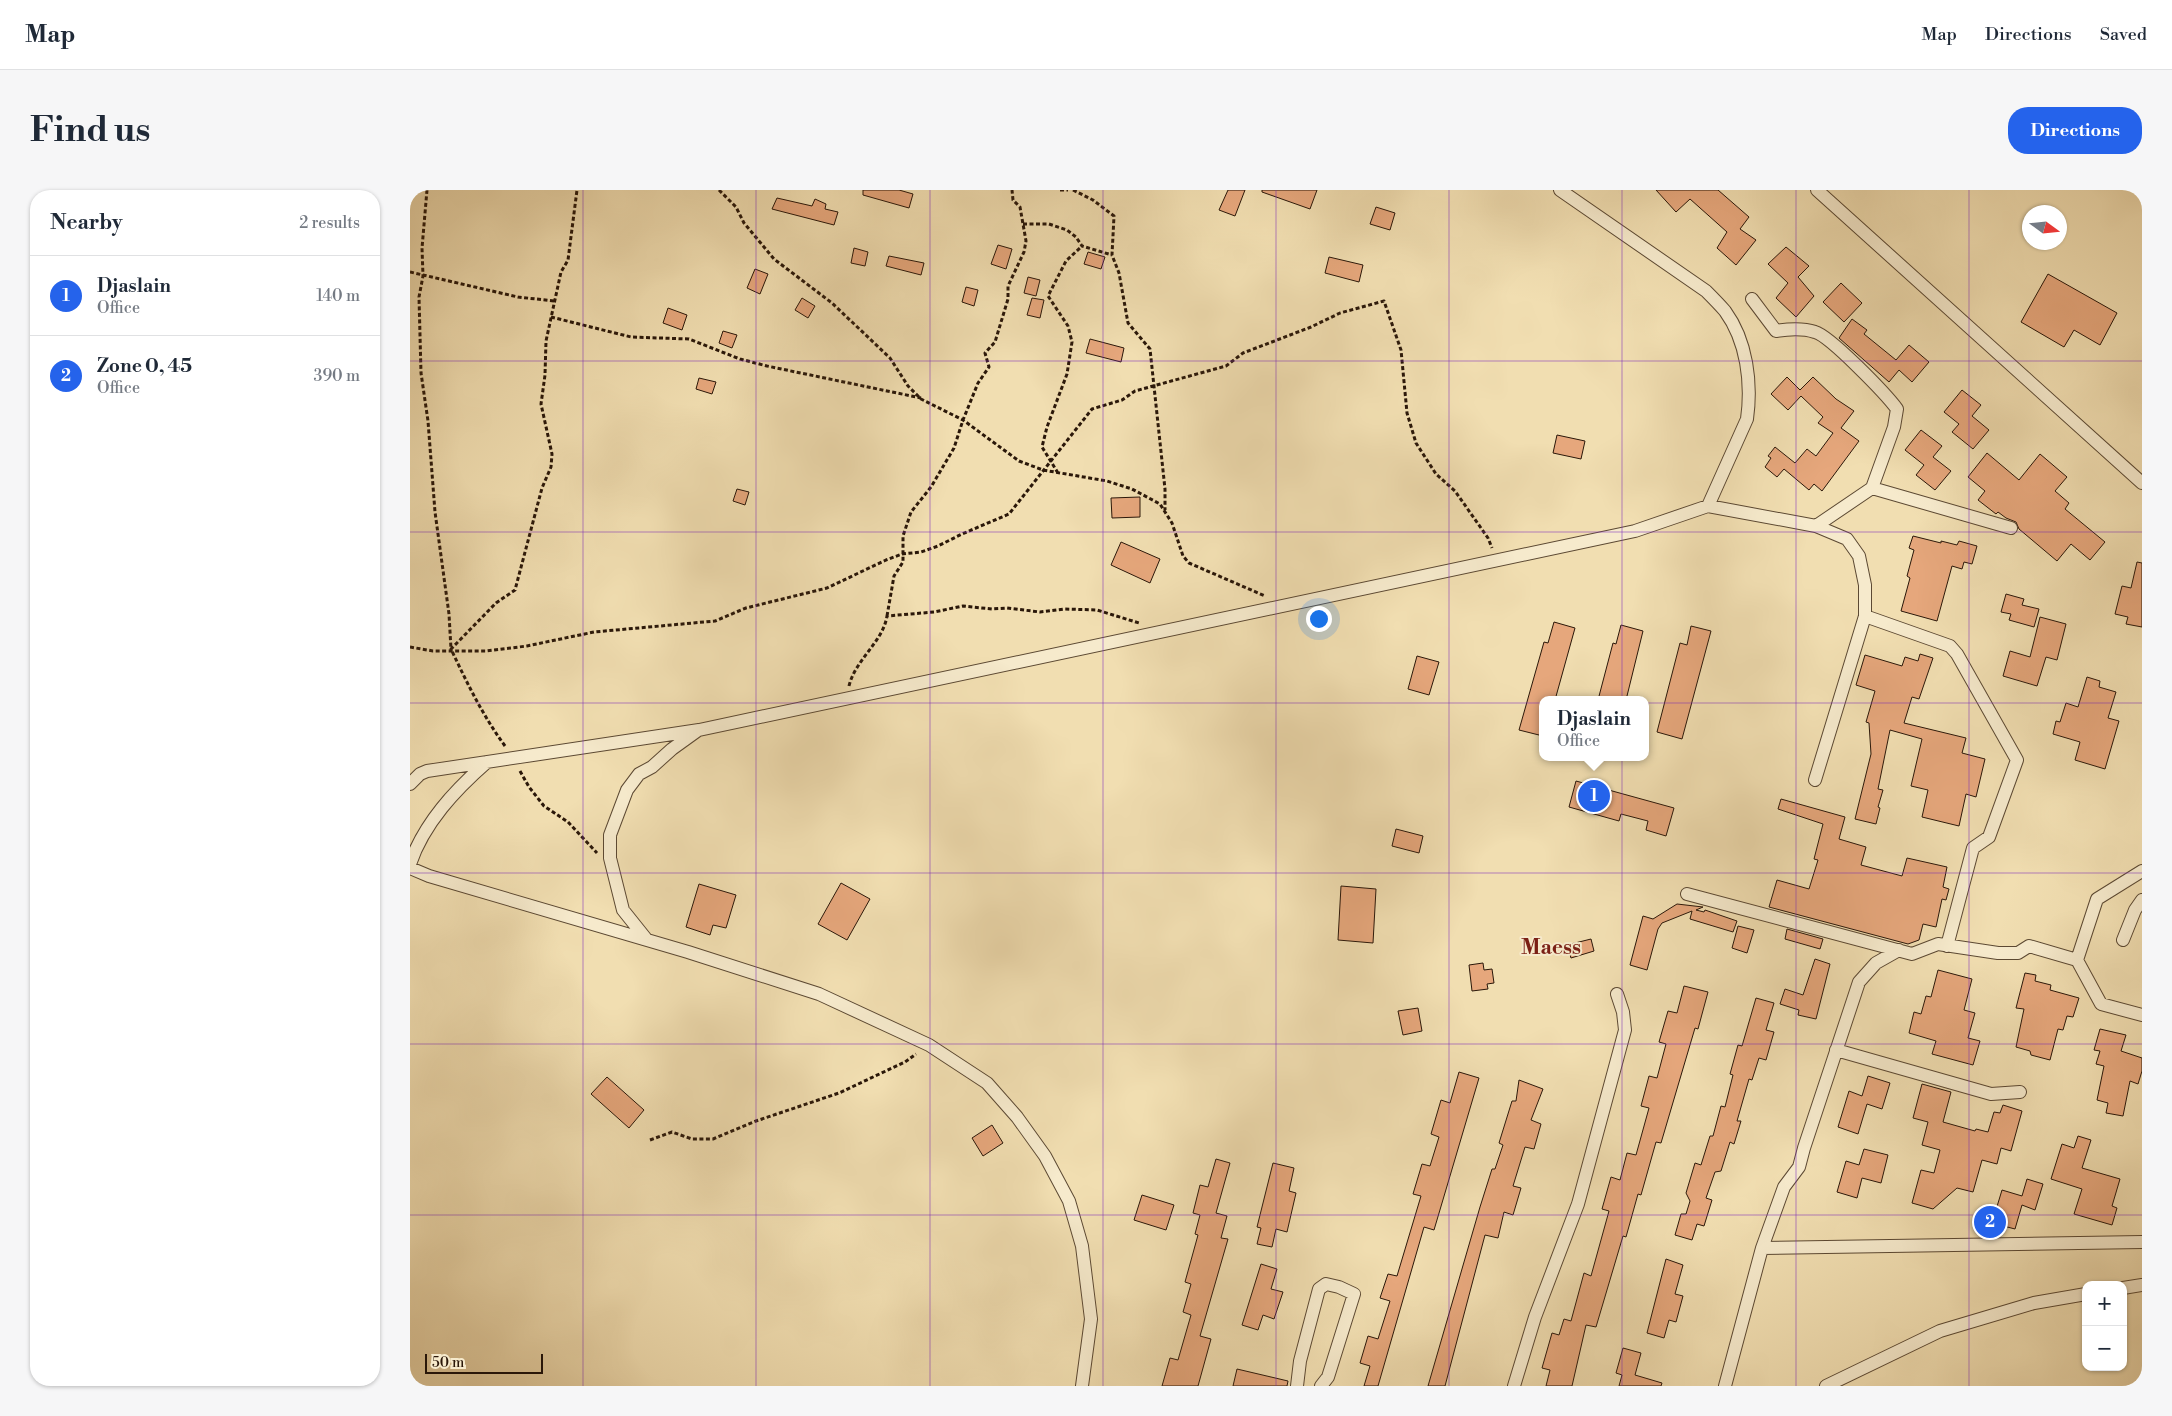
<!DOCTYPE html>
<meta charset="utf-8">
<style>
body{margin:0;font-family:"Libre Bodoni",serif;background:#f6f6f7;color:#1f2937}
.controls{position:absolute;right:15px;bottom:15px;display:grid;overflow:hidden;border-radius:10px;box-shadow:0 1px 4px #0004}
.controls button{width:45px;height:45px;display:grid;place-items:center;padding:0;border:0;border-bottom:1px solid #e0e1e3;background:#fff;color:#1f2937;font:25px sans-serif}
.compass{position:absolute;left:1612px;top:15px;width:45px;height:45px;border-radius:50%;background:#fff;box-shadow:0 1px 4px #0004;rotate:105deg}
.scale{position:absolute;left:15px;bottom:12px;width:118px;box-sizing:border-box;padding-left:5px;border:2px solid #2a1709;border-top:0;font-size:14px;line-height:18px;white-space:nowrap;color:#2a1709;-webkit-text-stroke:4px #f6eacc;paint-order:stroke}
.you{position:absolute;left:908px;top:428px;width:18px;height:18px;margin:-12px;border:4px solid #fff;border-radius:50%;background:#1a73e8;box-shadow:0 0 0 8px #1a73e833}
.badge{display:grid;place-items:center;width:32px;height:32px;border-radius:50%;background:#2563eb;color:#fff;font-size:16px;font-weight:700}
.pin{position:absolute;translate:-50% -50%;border:2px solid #fff;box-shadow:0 1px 5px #0006}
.popup{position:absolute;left:1129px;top:506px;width:110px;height:65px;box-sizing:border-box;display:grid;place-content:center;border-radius:10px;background:#fff;filter:drop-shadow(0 1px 4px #0005);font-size:16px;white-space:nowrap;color:#747a83}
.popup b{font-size:19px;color:#1f2937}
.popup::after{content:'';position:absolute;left:50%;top:100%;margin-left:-10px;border:10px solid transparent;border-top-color:#fff}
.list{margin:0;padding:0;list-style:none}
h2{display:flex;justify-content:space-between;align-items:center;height:65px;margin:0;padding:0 20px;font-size:21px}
h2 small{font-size:16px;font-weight:400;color:#747a83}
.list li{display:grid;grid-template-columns:32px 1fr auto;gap:15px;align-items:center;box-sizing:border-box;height:80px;padding:0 20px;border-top:1px solid #e0e1e3}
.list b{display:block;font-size:19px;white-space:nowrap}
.list p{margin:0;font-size:16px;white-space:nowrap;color:#747a83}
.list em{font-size:16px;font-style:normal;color:#747a83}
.map{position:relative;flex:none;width:1732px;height:1196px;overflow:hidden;border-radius:20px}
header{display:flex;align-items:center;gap:30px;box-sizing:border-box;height:70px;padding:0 25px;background:#fff;border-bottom:1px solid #e0e1e3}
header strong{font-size:24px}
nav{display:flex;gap:28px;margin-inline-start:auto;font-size:18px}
.intro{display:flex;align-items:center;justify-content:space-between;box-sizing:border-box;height:120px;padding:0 30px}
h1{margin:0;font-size:35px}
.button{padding:12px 22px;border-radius:20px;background:#2563eb;color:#fff;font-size:18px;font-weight:700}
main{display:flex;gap:30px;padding:0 30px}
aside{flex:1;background:#fff;border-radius:20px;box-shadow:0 1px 4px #0004}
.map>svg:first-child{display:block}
.building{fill:#e6a77c;stroke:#2a1709}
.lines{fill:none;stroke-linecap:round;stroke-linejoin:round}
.minor-casing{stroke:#5c4933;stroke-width:14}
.path{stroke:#2a1709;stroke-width:3;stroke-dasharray:4 2.5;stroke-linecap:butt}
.minor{stroke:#f6eacc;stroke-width:12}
.grid{fill:none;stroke:#7b2cbf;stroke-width:1;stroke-opacity:0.55}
.labels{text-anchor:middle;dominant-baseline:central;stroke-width:4;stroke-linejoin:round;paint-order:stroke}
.quarter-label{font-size:21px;font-weight:bold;fill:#7a1f14;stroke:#f6eacc}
</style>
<header>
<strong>Map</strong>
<nav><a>Map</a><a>Directions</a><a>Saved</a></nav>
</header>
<div class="intro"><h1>Find us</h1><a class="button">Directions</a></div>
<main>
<aside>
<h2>Nearby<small>2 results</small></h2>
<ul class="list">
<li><span class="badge">1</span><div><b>Djaslain</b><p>Office</p></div><em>140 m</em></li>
<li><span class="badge">2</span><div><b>Zone 0, 45</b><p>Office</p></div><em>390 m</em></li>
</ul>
</aside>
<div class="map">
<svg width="1732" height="1196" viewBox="0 0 1732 1196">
<rect width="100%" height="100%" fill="#f1deb1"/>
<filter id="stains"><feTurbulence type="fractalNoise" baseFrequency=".004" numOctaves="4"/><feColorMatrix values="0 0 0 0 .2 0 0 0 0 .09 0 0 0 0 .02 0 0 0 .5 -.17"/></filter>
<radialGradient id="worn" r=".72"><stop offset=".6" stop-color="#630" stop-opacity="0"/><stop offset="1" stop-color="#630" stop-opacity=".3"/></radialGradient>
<path class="building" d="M 453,0 L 489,0 L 503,4 L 499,18 L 453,5 Z
M 818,0 L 835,0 L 825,26 L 809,20 Z
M 852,0 L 907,0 L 900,19 L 852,2 Z
M 1246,0 L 1308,0 L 1339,27 L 1330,39 L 1346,50 L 1326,75 L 1307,58 L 1317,42 L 1280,9 L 1266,22 Z
M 367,8 L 402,16 L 405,9 L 416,14 L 415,19 L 428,22 L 424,35 L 362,19 Z
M 966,17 L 985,23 L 980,40 L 960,34 Z
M 588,55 L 602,59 L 596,79 L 581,74 Z
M 1376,57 L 1399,76 L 1388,87 L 1404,106 L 1386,127 L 1366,108 L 1378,93 L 1358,74 Z
M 444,58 L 458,62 L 455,76 L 441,73 Z
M 678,62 L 695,67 L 691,79 L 674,74 Z
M 479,66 L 514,73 L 511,85 L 476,76 Z
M 919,67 L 953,75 L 949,92 L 915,83 Z
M 345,79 L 358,84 L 350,104 L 337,98 Z
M 1638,84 L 1707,123 L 1690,155 L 1664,140 L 1654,157 L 1611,132 Z
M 618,87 L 630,90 L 626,106 L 614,103 Z
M 1431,93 L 1452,113 L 1434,132 L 1413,112 Z
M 556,97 L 568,100 L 564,116 L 552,112 Z
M 392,108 L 405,116 L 398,128 L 385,120 Z
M 622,108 L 634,110 L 630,128 L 617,125 Z
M 258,118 L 277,125 L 272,140 L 253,133 Z
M 1442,129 L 1457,140 L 1454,144 L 1486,170 L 1499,155 L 1519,172 L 1502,192 L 1489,180 L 1479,192 L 1429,148 Z
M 313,141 L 327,145 L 322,158 L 309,153 Z
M 680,149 L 714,158 L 711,172 L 676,163 Z
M 1377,187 L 1390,200 L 1403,187 L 1426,209 L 1444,221 L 1431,238 L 1449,251 L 1412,301 L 1404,294 L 1399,300 L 1374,279 L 1367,287 L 1355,277 L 1361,268 L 1358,266 L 1365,257 L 1385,273 L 1397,259 L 1406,266 L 1423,243 L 1408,233 L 1413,227 L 1391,206 L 1378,220 L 1361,204 Z
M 289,188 L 306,192 L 302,204 L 286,199 Z
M 1552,200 L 1571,215 L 1562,226 L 1579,240 L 1563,259 L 1542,242 L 1549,234 L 1534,222 Z
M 1511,240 L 1532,256 L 1523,267 L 1541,281 L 1525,300 L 1506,285 L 1514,275 L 1495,260 Z
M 1147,245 L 1175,251 L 1171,269 L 1143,263 Z
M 1577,263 L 1609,290 L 1630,264 L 1657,287 L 1645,301 L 1659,313 L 1655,319 L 1695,352 L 1680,370 L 1661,354 L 1647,371 L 1609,339 L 1606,332 L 1596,328 L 1588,322 L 1586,324 L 1568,310 L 1575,301 L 1558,287 Z
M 327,299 L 339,302 L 335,315 L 323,311 Z
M 730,307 L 730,327 L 702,328 L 701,308 Z
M 1503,346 L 1531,353 L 1531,351 L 1547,355 L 1549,351 L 1567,356 L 1562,374 L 1554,372 L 1552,379 L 1542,376 L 1527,431 L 1491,421 L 1500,388 L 1497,386 L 1504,360 L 1499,358 Z
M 711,352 L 750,369 L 740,393 L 701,375 Z
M 1727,372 L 1732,373 L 1732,437 L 1716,434 L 1718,427 L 1705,424 L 1712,396 L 1721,398 Z
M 1596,404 L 1614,409 L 1612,415 L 1629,419 L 1624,437 L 1599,430 L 1601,424 L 1591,422 Z
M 1630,427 L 1656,434 L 1647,470 L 1636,467 L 1627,496 L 1593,486 L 1600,461 L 1620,467 Z
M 1144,432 L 1165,438 L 1145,510 L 1133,510 L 1133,546 L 1109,540 L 1134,452 L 1138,453 Z
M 1211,435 L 1233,441 L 1216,510 L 1188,510 L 1203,453 L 1206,454 Z
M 1281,436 L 1301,441 L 1272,549 L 1247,542 L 1270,453 L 1277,455 Z
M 1510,464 L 1523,468 L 1509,509 L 1502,507 L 1494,533 L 1556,548 L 1552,563 L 1575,569 L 1566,607 L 1556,604 L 1549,636 L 1512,627 L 1518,600 L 1501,596 L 1512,549 L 1480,540 L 1468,599 L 1473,600 L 1468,617 L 1470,618 L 1466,634 L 1445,629 L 1461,564 L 1459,533 L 1456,532 L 1465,501 L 1446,495 L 1455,465 L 1492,476 L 1495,467 L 1508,471 Z
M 1007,466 L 1029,472 L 1019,505 L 998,499 Z
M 1677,487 L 1690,491 L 1689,497 L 1706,502 L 1698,528 L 1709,531 L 1695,579 L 1665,570 L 1670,552 L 1643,544 L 1646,531 L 1650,532 L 1656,513 L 1668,517 Z
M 1166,591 L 1264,618 L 1256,646 L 1236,640 L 1238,631 L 1211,624 L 1209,631 L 1159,617 Z
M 1371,609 L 1435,627 L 1429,649 L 1456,657 L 1451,675 L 1492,686 L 1497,668 L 1537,677 L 1533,697 L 1539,699 L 1536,710 L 1532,709 L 1526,737 L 1513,734 L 1509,750 L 1498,754 L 1359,717 L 1367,690 L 1399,699 L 1408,670 L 1404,669 L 1413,634 L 1368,619 Z
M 986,639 L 1013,646 L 1009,663 L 982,656 Z
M 431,693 L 460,709 L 437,750 L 408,734 Z
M 289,694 L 326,705 L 316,738 L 303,735 L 300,745 L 276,737 Z
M 931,696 L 966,699 L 963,753 L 928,750 Z
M 1267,714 L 1293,717 L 1286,720 L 1294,722 L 1295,720 L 1327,731 L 1323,742 L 1280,729 L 1282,721 L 1252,733 L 1248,739 L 1237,780 L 1220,775 L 1233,726 L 1243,729 Z
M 1328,736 L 1344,740 L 1337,763 L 1322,758 Z
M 1377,739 L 1413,749 L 1410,759 L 1375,749 Z
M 1181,749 L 1184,761 L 1161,768 L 1157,755 Z
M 1405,769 L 1420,774 L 1406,829 L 1388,825 L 1389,820 L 1370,814 L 1375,799 L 1393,805 Z
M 1073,773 L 1074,780 L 1082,779 L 1084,793 L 1077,794 L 1078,799 L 1062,801 L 1059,775 Z
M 1528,780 L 1562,789 L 1554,820 L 1565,823 L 1558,848 L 1570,851 L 1563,875 L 1522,864 L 1526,851 L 1499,843 L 1504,822 L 1511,824 L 1516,806 L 1521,807 Z
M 1615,783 L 1626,785 L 1625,791 L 1641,795 L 1640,800 L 1669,808 L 1663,827 L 1657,826 L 1653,840 L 1648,839 L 1640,870 L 1621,865 L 1620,861 L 1606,857 L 1614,819 L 1606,818 Z
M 1274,796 L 1298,802 L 1288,839 L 1285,838 L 1251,953 L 1246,952 L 1231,1005 L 1228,1004 L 1216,1047 L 1213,1046 L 1186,1137 L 1176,1135 L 1162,1196 L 1136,1196 L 1140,1180 L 1132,1178 L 1142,1143 L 1149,1145 L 1154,1129 L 1161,1131 L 1174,1083 L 1181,1086 L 1199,1021 L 1192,1019 L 1201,987 L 1210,990 L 1217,963 L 1226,965 L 1239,918 L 1231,916 L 1239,886 L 1247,888 L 1256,854 L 1249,852 L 1258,821 L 1267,823 Z
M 1346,808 L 1364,813 L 1356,840 L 1364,842 L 1356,870 L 1349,868 L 1342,890 L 1339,889 L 1327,931 L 1331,931 L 1324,954 L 1320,952 L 1311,981 L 1305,982 L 1296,1008 L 1302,1010 L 1294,1036 L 1287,1034 L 1282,1050 L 1265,1045 L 1271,1024 L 1276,1024 L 1280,1011 L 1276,1003 L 1285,973 L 1291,975 L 1300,946 L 1303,946 L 1311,916 L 1315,917 L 1323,885 L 1320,884 L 1328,855 L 1332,856 Z
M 1008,818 L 1012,841 L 993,845 L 988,821 Z
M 1690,839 L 1716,845 L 1711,861 L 1732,868 L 1732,881 L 1728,894 L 1720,891 L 1713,926 L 1696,923 L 1698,913 L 1687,910 L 1694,876 L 1686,874 L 1690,861 L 1684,860 Z
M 1049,882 L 1069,888 L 1024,1040 L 1014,1037 L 968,1196 L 954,1196 L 960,1176 L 950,1173 L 958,1146 L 968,1149 L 980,1111 L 970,1108 L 978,1084 L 987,1086 L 1011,1006 L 1003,1004 L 1012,974 L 1020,976 L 1029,947 L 1021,944 L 1031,910 L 1040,913 Z
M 1458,886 L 1480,893 L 1472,919 L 1457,914 L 1448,944 L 1428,937 L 1439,901 L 1452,906 Z
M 197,887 L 234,920 L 219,938 L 181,904 Z
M 1109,890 L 1133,899 L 1121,930 L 1131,934 L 1124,959 L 1115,957 L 1103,996 L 1111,998 L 1103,1025 L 1094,1022 L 1088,1048 L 1075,1045 L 1035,1196 L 1018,1196 L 1070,1017 L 1082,979 L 1085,979 L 1093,955 L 1089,953 L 1102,911 L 1106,911 Z
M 1512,894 L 1541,902 L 1533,932 L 1565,941 L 1566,939 L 1578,942 L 1584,922 L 1590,923 L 1593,915 L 1612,921 L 1601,961 L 1591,958 L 1587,974 L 1572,970 L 1563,1002 L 1547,998 L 1523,1019 L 1502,1013 L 1511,980 L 1524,983 L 1530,960 L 1512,955 L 1518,932 L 1503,928 Z
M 582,935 L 593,953 L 573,966 L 562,948 Z
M 1668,946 L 1681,950 L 1672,978 L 1710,989 L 1702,1016 L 1707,1018 L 1702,1035 L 1664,1024 L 1672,999 L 1641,989 L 1652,954 L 1664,958 Z
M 1454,959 L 1478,965 L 1471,993 L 1452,988 L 1447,1008 L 1427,1002 L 1436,971 L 1449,975 Z
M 806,969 L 820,973 L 806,1023 L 817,1026 L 811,1048 L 818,1049 L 790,1146 L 801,1149 L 788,1196 L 752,1196 L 760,1168 L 768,1170 L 781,1125 L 773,1122 L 781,1094 L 775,1092 L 788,1045 L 785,1044 L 790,1025 L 783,1023 L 790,995 L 798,997 Z
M 863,973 L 884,978 L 879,1001 L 886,1003 L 877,1042 L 866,1039 L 862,1057 L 847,1054 L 851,1038 L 847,1037 Z
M 1617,989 L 1633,994 L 1625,1020 L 1612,1015 L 1605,1039 L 1582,1033 L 1592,1000 L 1612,1006 Z
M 732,1005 L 764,1015 L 756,1040 L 724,1030 Z
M 1256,1069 L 1273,1075 L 1265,1104 L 1273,1106 L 1266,1132 L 1259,1130 L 1254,1148 L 1237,1143 Z
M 851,1074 L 867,1079 L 861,1099 L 873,1102 L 864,1129 L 853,1125 L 848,1140 L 832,1135 Z
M 1213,1158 L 1231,1163 L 1225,1185 L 1252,1193 L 1251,1196 L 1209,1196 L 1212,1185 L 1206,1183 Z
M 827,1179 L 878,1191 L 877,1196 L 823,1196 Z"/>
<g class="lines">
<defs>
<path id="minor" d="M 1150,0 L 1296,101 C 1302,107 1309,114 1315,121 C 1337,151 1342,193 1337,229 L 1298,316
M 1407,0 L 1732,293
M 1342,109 L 1366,141 C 1378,139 1393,138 1405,142 C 1420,146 1476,204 1487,219 L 1484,237 L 1462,298 L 1406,336
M 1462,298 L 1601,338
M 1455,426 L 1540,456 L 1547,464 L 1607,570 L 1579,647 L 1563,658 L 1537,756
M 0,594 L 10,584 L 17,581 L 289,540 L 1225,341 L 1298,316 L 1406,336 L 1437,349 L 1449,366 L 1455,395 L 1455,426 L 1405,590
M 0,674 C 14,633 45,600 77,572
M 0,678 L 19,686 L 278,762 L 409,804 L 519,855 L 577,893 L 607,927 L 635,966 L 659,1011 L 672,1056 L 681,1129 L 672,1196
M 1732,681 L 1687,709 L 1667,770 L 1691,814 L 1732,825
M 1277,704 L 1502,764 L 1528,754 L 1588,763 L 1608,763 L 1619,756 L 1667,770
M 237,750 L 213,720 L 200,668 L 200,645 L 217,600 L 229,584 L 242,577 L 262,559 L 287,541
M 1713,750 L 1725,720 L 1732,710
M 1426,860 L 1581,904 L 1610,902
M 1352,1058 L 1732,1052
M 1713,1098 L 1732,1095
M 887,1196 L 890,1171 L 909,1099 L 916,1094 L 929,1097 L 944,1104 L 918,1187 L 911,1196
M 1104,1196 L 1125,1127 L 1168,1014 L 1215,840 L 1213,822 L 1207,804
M 1315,1196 L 1352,1058 L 1374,997 L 1389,977 L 1394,958 L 1449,792 L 1466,773 L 1489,760
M 1416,1196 L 1530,1141 L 1624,1113 L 1676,1104"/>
</defs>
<use href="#minor" class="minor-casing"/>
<path class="path" d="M 17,0 L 12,58 L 13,86 L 9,107 L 11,183 L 18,231 L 25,322 L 39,424 L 41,459
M 309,0 L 326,17 L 334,33 L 364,69 L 422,113 L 480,168 L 498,196 L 511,209 L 553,230 L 609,271 L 633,280 L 697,291 L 722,299 L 750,314 L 762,333 L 773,366 L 779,373 L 855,406
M 650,0 L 658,0
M 663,0 L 683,10 L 704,26 L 702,65 L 709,83 L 718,133 L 740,159 L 755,299 L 755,320
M 613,34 L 639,34 L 657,40 L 666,47 L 672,56 L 702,65
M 0,82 L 108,107 L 144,111
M 141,127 L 221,147 L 279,149 L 330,169 L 357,176 L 511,208
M 648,283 L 632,257 L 637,237 L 657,184 L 662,152 L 658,136 L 638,106 L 656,71 L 672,56
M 477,426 L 484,386 L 493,372 L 493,346 L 501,322 L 521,297 L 544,258 L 553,230 L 568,193 L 579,177 L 575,163 L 585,152 L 598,109 L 598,96 L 614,62 L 616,51 L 610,17 L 603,10 L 602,0
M 0,457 L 23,461 L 76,461 L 117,456 L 184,442 L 305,431 L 336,418 L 417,398 L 476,370 L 492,364 L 511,362 L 528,356 L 552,344 L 599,324 L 682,219 L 712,210 L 725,201 L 816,176 L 833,163 L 901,137 L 930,123 L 974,111 L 991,160 L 997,223 L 1006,253 L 1026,284 L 1045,301 L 1078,348 L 1082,358
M 439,496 C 445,470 473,452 477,426 L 524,422 L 553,416 L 582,419 L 597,418 L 630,422 L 655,419 L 687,420 L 729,433
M 95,556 C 73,526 57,493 41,459 L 86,413 L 105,400 L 132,298 L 141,277 L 142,264 L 131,214 L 135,185 L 136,151 L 151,82 L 158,70 L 167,0
M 110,581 L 119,597 L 134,616 L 158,632 L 187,663
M 240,950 L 262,942 L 282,949 L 303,949 L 346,931 L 429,903 L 495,872 L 506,864"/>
<use href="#minor" class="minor"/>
</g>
<path class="grid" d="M 173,0 L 173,1196M 346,0 L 346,1196M 520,0 L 520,1196M 693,0 L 693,1196M 866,0 L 866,1196M 1039,0 L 1039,1196M 1212,0 L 1212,1196M 1386,0 L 1386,1196M 1559,0 L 1559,1196M 0,171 L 1732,171M 0,342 L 1732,342M 0,513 L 1732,513M 0,683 L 1732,683M 0,854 L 1732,854M 0,1025 L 1732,1025"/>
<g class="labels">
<g class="quarter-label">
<text x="1141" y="758">Maess</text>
</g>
</g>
<rect width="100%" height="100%" filter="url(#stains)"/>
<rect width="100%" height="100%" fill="url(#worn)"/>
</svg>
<div class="controls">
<button>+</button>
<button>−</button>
</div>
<svg class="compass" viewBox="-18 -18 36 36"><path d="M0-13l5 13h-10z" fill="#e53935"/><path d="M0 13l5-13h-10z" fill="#747a83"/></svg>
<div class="scale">50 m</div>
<div class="you"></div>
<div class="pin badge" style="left:1184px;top:606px">1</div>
<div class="popup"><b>Djaslain</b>Office</div>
<div class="pin badge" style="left:1580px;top:1032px">2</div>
</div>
</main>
